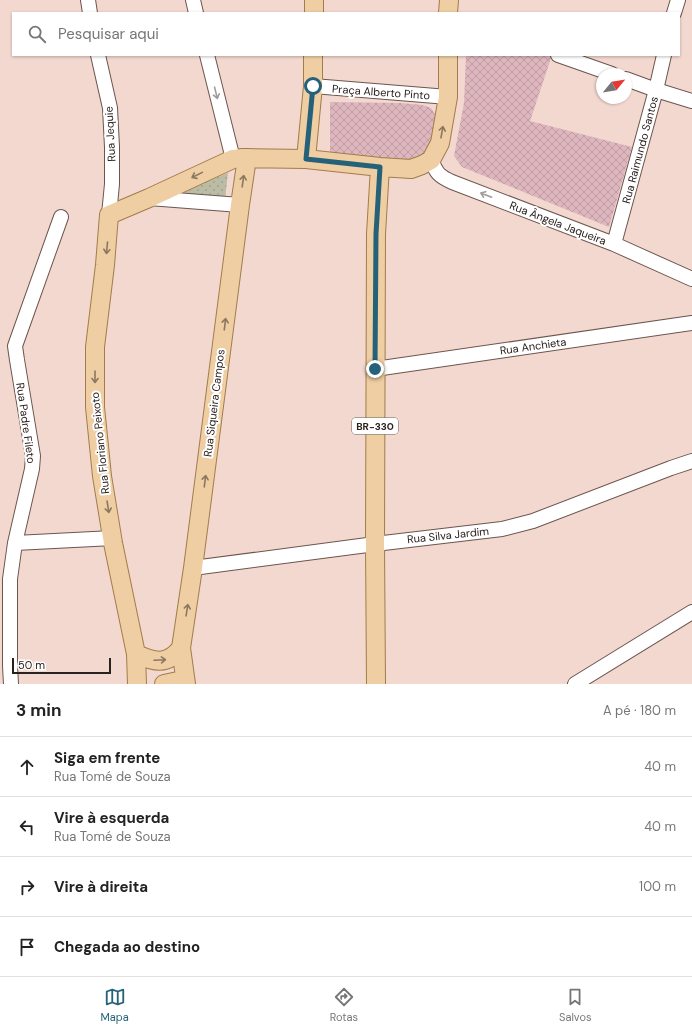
<!DOCTYPE html>
<html lang="pt">
<meta charset="utf-8">
<style>
body{margin:0;font-family:"DM Sans",sans-serif;background:#f6f6f6;color:#222}
.compass{position:absolute;left:596px;top:68px;width:36px;height:36px;border-radius:50%;background:#fff;box-shadow:0 1px 3px #0004;rotate:60deg}
.scale{position:absolute;left:12px;bottom:10px;width:99px;box-sizing:border-box;padding-left:4px;border:2px solid #2a201d;border-top:0;font-size:11px;line-height:14px;white-space:nowrap;color:#2a201d;-webkit-text-stroke:3px #fff;paint-order:stroke}
.stop{position:absolute;width:12px;height:12px;margin:-9px;border:3px solid #256279;border-radius:50%;background:#fff}
.stop.end{background:#256279;border-color:#fff;box-shadow:0 1px 4px #0008}
.list{margin:0;padding:0;list-style:none}
h2{display:flex;justify-content:space-between;align-items:center;height:52px;margin:0;padding:0 16px;font-size:17px}
h2 small{font-size:13px;font-weight:400;color:#767676}
.list li{display:grid;grid-template-columns:26px 1fr auto;gap:12px;align-items:center;box-sizing:border-box;height:60px;padding:0 16px;border-top:1px solid #e0e0e0}
.list b{display:block;font-size:15px;white-space:nowrap}
.list p{margin:0;font-size:13px;white-space:nowrap;color:#767676}
.list em{font-size:13px;font-style:normal;color:#767676}
.icon{flex:none;width:22px;height:22px;fill:none;stroke:currentColor;stroke-width:2;stroke-linecap:round;stroke-linejoin:round}
.map{position:relative;flex:none;width:692px;height:684px;overflow:hidden}
.search{position:absolute;background:#fff;box-shadow:0 1px 3px #0004;left:12px;right:12px;top:12px;height:44px;display:flex;align-items:center;gap:10px;box-sizing:border-box;padding:0 14px;border-radius:0px;color:#767676;font-size:15px}
.sheet{height:292px;background:#fff}
nav{display:flex;justify-content:space-around;align-items:center;box-sizing:border-box;height:56px;border-top:1px solid #e0e0e0;background:#fff;font-size:11px;color:#767676}
nav a{display:grid;justify-items:center;gap:2px}
nav .on{color:#256279}
.map>svg:first-child{display:block}
.park{fill:url(#park-dots)}
.building{fill:url(#building-cross-hatch)}
.lines{fill:none;stroke-linecap:round;stroke-linejoin:round}
.minor-casing{stroke:#6c554e;stroke-width:16}
.major-casing{stroke:#a27c4b;stroke-width:20}
.minor{stroke:#fff;stroke-width:14}
.major{stroke:#eecea2;stroke-width:18}
.oneway{stroke:#9f9b99}
.oneway2{stroke:#8c7760}
.route{stroke:#256279;stroke-width:5}
.labels{text-anchor:middle;dominant-baseline:central;stroke-width:4;stroke-linejoin:round;paint-order:stroke}
.shield{fill:#fff;stroke:#6a6361;stroke-width:1}
.shield-label{font-size:10px;font-weight:bold;fill:#2a201d}
.street-label{font-size:11px;fill:#2a201d;stroke:#fff}
</style>
<div class="map">
<svg width="692" height="684" viewBox="0 0 692 684">
<defs>
<pattern id="park-dots" width="8" height="8" patternUnits="userSpaceOnUse"><rect width="8" height="8" fill="#bbbca5"/><path d="M2 2h.1M6 6h.1" fill="none" stroke="#a1a18e" stroke-width="1.8" stroke-linecap="round"/></pattern>
<pattern id="building-cross-hatch" width="8" height="8" patternUnits="userSpaceOnUse"><rect width="8" height="8" fill="#deb6be"/><path d="M0 0l8 8M0 8l8-8" fill="none" stroke="#bf9ca3"/></pattern>
</defs>
<rect width="100%" height="100%" fill="#f3d8cf"/>
<path class="park" d="M 228,173 L 225,199 L 172,195 Z"/>
<path class="building" d="M 466,55 L 552,55 L 530,121 L 632,147 L 609,227 L 462,167 L 454,156 L 464,103 Z
M 330,102 L 400,103 L 423,105 L 431,108 L 437,117 L 430,152 L 413,160 L 330,157 Z"/>
<g class="lines">
<defs>
<path id="minor" d="M 88,0 L 90,13
M 193,0 L 196,13
M 674,13 L 678,0
M 98,55 L 110,108 L 112,147 L 112,184 L 109,215
M 207,55 L 233,159
M 558,55 L 612,74
M 626,79 L 656,90 L 692,101
M 313,86 L 448,97
M 431,160 C 437,174 439,176 452,182 L 614,244 L 692,279
M 149,198 L 240,205
M 614,244 L 656,90 L 664,55
M 375,369 L 692,323
M 15,543 L 113,538
M 193,568 L 375,544 L 502,529 L 533,521 L 671,468 L 692,461
M 11,684 L 10,666 L 10,579 L 15,543 L 32,469 L 33,456 L 17,360 L 15,346 L 61,217
M 575,684 L 692,612"/>
<path id="major" d="M 314,13 L 314,0
M 448,13 L 449,0
M 313,55 L 313,86 L 306,159 L 380,167 L 411,169 L 422,165 L 431,160 L 440,143 L 448,97 L 448,55
M 136,654 C 154,662 167,666 181,648
M 137,684 L 136,654 L 113,543 L 102,476 L 95,407 L 95,347 L 105,265 L 109,215 L 149,198 L 233,159 L 243,158 L 306,159
M 164,684 L 178,681 L 185,683
M 186,684 L 181,648 L 193,568 L 240,205 L 247,158
M 376,684 L 375,544 L 376,234 L 380,167"/>
</defs>
<use href="#minor" class="minor-casing"/>
<use href="#major" class="major-casing"/>
<use href="#minor" class="minor"/>
<use href="#major" class="major"/>
</g>
<defs><path id="oneway-shaft" d="M-6 0H5M1.5-3L5.5 0L1.5 3" fill="none" stroke-width="1.6" stroke-linecap="round" stroke-linejoin="round"/></defs>
<g class="oneway">
<use href="#oneway-shaft" transform="translate(216 93) rotate(76)"/>
<use href="#oneway-shaft" transform="translate(486 195) rotate(-159)"/>
</g>
<g class="oneway2">
<use href="#oneway-shaft" transform="translate(442 132) rotate(-80)"/>
<use href="#oneway-shaft" transform="translate(197 175) rotate(154)"/>
<use href="#oneway-shaft" transform="translate(243 181) rotate(-82)"/>
<use href="#oneway-shaft" transform="translate(107 248) rotate(95)"/>
<use href="#oneway-shaft" transform="translate(225 324) rotate(-83)"/>
<use href="#oneway-shaft" transform="translate(95 377) rotate(90)"/>
<use href="#oneway-shaft" transform="translate(205 481) rotate(-83)"/>
<use href="#oneway-shaft" transform="translate(108 507) rotate(81)"/>
<use href="#oneway-shaft" transform="translate(187 610) rotate(-81)"/>
<use href="#oneway-shaft" transform="translate(160 660) rotate(-3)"/>
</g>
<g class="lines">
<path class="route" d="M 313,86 L 306,159 L 380,167 L 376,234 L 375,369"/>
</g>
<g class="labels">
<rect class="shield" x="352" y="418" width="46" height="16" rx="3"/>
<g class="shield-label">
<text x="375" y="426">BR-330</text>
</g>
<g class="street-label">
<text transform="translate(381 92) rotate(4)">Praça Alberto Pinto</text>
<text transform="translate(110 134) rotate(-93)">Rua Jequie</text>
<text transform="translate(640 150) rotate(-75)">Rua Raimundo Santos</text>
<text transform="translate(558 223) rotate(21)">Rua Ângela Jaqueira</text>
<text transform="translate(533 346) rotate(-8)">Rua Anchieta</text>
<text transform="translate(214 403) rotate(-83)">Rua Siqueira Campos</text>
<text transform="translate(26 423) rotate(82)">Rua Padre Fileto</text>
<text transform="translate(100 443) rotate(-96)">Rua Floriano Peixoto</text>
<text transform="translate(448 535) rotate(-6)">Rua Silva Jardim</text>
</g>
</g>
</svg>
<svg class="compass" viewBox="-18 -18 36 36"><path d="M0-13l5 13h-10z" fill="#e53935"/><path d="M0 13l5-13h-10z" fill="#767676"/></svg>
<div class="scale">50 m</div>
<div class="stop" style="left:313px;top:86px"></div>
<div class="stop end" style="left:375px;top:369px"></div>
<div class="search"><svg class="icon" aria-label="search" viewBox="0 0 24 24"><circle cx="10" cy="10" r="6"/><path d="M15 15l6 6"/></svg>Pesquisar aqui</div>
</div>
<section class="sheet">
<h2>3 min<small>A pé · 180 m</small></h2>
<ul class="list">
<li><svg class="icon" aria-label="ahead" viewBox="0 0 24 24"><path d="M12 20V5M6 11l6-6 6 6"/></svg><div><b>Siga em frente</b><p>Rua Tomé de Souza</p></div><em>40 m</em></li>
<li><svg class="icon" aria-label="left" viewBox="0 0 24 24"><path d="M17 20v-9H6M10 6l-5 5 5 5"/></svg><div><b>Vire à esquerda</b><p>Rua Tomé de Souza</p></div><em>40 m</em></li>
<li><svg class="icon" aria-label="right" viewBox="0 0 24 24"><path d="M7 20v-9h11M14 6l5 5-5 5"/></svg><div><b>Vire à direita</b></div><em>100 m</em></li>
<li><svg class="icon" aria-label="arrive" viewBox="0 0 24 24"><path d="M6 21V4h12l-3 4 3 4H6"/></svg><div><b>Chegada ao destino</b></div></li>
</ul>
</section>
<nav>
<a class="on"><svg class="icon" aria-label="map" viewBox="0 0 24 24"><path d="M3 6l6-2 6 2 6-2v14l-6 2-6-2-6 2zM9 4v14M15 6v14"/></svg>Mapa</a>
<a><svg class="icon" aria-label="directions" viewBox="0 0 24 24"><path d="M12 3l9 9-9 9-9-9zM9 14v-3h6M13 9l2 2-2 2"/></svg>Rotas</a>
<a><svg class="icon" aria-label="saved" viewBox="0 0 24 24"><path d="M7 4h10v16l-5-4-5 4z"/></svg>Salvos</a>
</nav>
